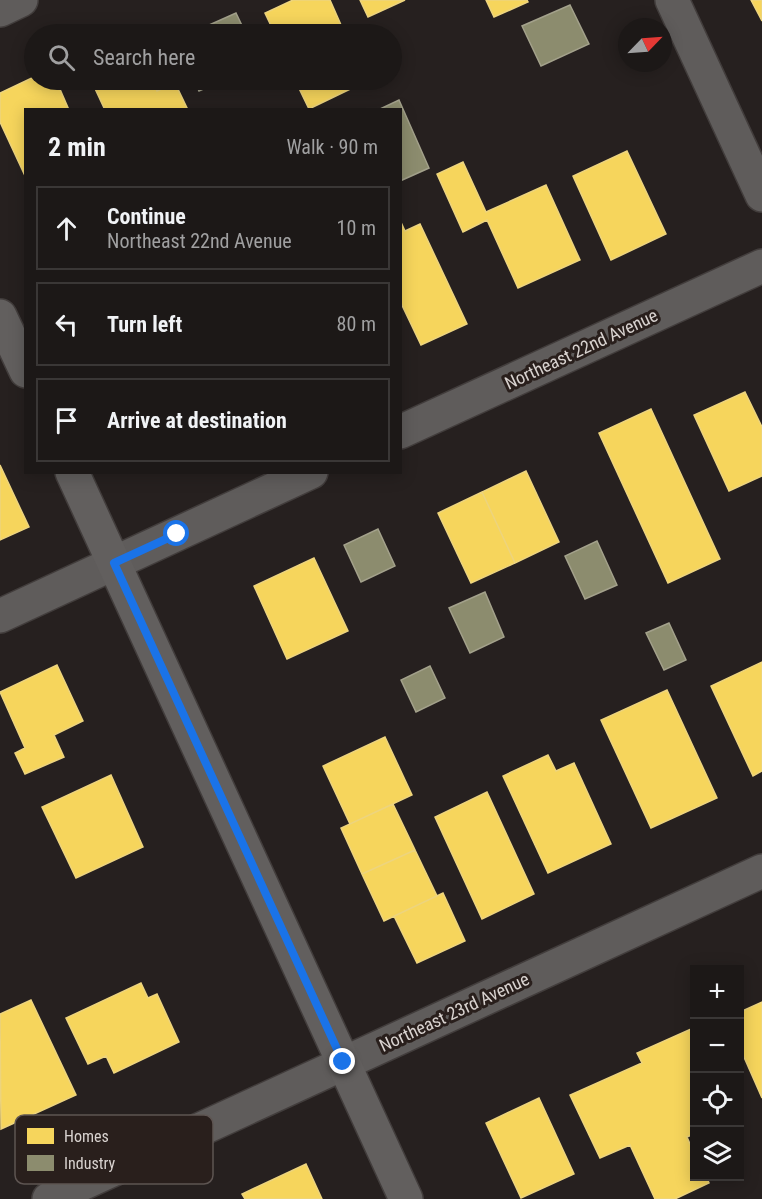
<!DOCTYPE html>
<meta charset="utf-8">
<style>
body{margin:0;font-family:"Roboto Condensed",sans-serif;background:#292524;color:#f1f3f6}
.controls{position:absolute;right:18px;bottom:18px;display:grid;overflow:hidden;border-radius:0px;box-shadow:0 3px 15px #0003}
.controls button{width:54px;height:54px;display:grid;place-items:center;padding:0;border:0;border-bottom:2px solid #3a3736;background:#1c1817;color:#f1f3f6;font:30px sans-serif}
.compass{position:absolute;left:618px;top:18px;width:54px;height:54px;border-radius:50%;background:#1c1817;box-shadow:0 3px 15px #0003;rotate:65deg}
.stop{position:absolute;width:18px;height:18px;margin:-14px;border:4px solid #1a73e8;border-radius:50%;background:#fff}
.stop.end{background:#1a73e8;border-color:#fff;box-shadow:0 2px 6px #0008}
.list{margin:0;padding:0;list-style:none}
h2{display:flex;justify-content:space-between;align-items:center;height:78px;margin:0;padding:0 24px;font-size:26px}
h2 small{font-size:20px;font-weight:400;color:#a0a0a1}
.list li{display:grid;grid-template-columns:39px 1fr auto;gap:18px;align-items:center;box-sizing:border-box;height:84px;margin:0 12px 12px;padding:0 12px;border:2px solid #3a3736;border-radius:0px}
.list b{display:block;font-size:22px;white-space:nowrap}
.list p{margin:0;font-size:20px;white-space:nowrap;color:#a0a0a1}
.list em{font-size:20px;font-style:normal;color:#a0a0a1}
.icon{flex:none;width:33px;height:33px;fill:none;stroke:currentColor;stroke-width:2;stroke-linecap:round;stroke-linejoin:round}
.map{position:relative;flex:none;width:762px;height:1199px;overflow:hidden}
.search{position:absolute;background:#1c1817;box-shadow:0 3px 15px #0003;left:24px;top:24px;width:378px;height:66px;display:flex;align-items:center;gap:15px;box-sizing:border-box;padding:0 21px;border-radius:33px;color:#a0a0a1;font-size:22px}
.panel{position:absolute;background:#1c1817;box-shadow:0 3px 15px #0003;left:24px;top:108px;width:378px;height:366px;border-radius:0px}
.map>svg:first-child{display:block}
.homes{fill:#f6d55c;stroke:#edd47e;stroke-width:1.5}
.industry{fill:#8c8c6e;stroke:#a3a18b;stroke-width:1.5}
.lines{fill:none;stroke-linecap:round;stroke-linejoin:round}
.street-casing{stroke:#423d3c;stroke-width:36}
.secondary-casing{stroke:#423d3c;stroke-width:36}
.street{stroke:#5f5c5b;stroke-width:33}
.secondary{stroke:#625f5e;stroke-width:33}
.route{stroke:#1a73e8;stroke-width:8}
.labels{text-anchor:middle;dominant-baseline:central;stroke-width:6;stroke-linejoin:round;paint-order:stroke}
.street-label{font-size:18px;fill:#d8d2cf;stroke:#291f1c}
.key{fill:#291f1c;stroke:#5e5552;stroke-width:1.5}
.key-label{font-size:16px;fill:#d8d2cf}
</style>
<div class="map">
<svg width="762" height="1199" viewBox="0 0 762 1199">
<rect width="100%" height="100%" fill="#26201f"/>
<path class="homes" d="M 293,0 L 330,0 L 345,34 L 275,34 L 265,13 Z
M 360,0 L 405,0 L 368,17 Z
M 486,0 L 527,0 L 528,2 L 494,17 Z
M 751,0 L 762,0 L 762,21 Z
M 34,77 L 34,80 L 56,80 L 69,110 L 26,110 L 26,178 L 0,122 L 0,93 Z
M 91,80 L 152,80 L 157,91 L 175,83 L 188,110 L 105,110 Z
M 295,80 L 366,80 L 367,81 L 309,109 Z
M 627,151 L 666,234 L 611,260 L 573,176 Z
M 463,162 L 486,212 L 546,185 L 580,260 L 518,288 L 487,220 L 463,232 L 437,174 Z
M 400,220 L 405,231 L 420,224 L 467,324 L 421,345 L 400,301 Z
M 745,392 L 762,427 L 762,476 L 729,491 L 694,415 Z
M 651,409 L 720,559 L 668,583 L 599,433 Z
M 0,465 L 29,527 L 0,540 Z
M 526,471 L 559,542 L 515,563 L 482,492 Z
M 482,492 L 515,563 L 471,583 L 438,513 Z
M 314,558 L 348,631 L 287,659 L 254,586 Z
M 762,662 L 762,771 L 753,776 L 711,686 Z
M 57,665 L 83,721 L 54,735 L 64,757 L 25,774 L 15,753 L 25,748 L 0,692 Z
M 667,690 L 717,798 L 651,828 L 601,720 Z
M 385,737 L 412,795 L 350,824 L 323,766 Z
M 548,755 L 556,771 L 574,763 L 611,844 L 548,873 L 503,776 Z
M 111,775 L 143,847 L 76,878 L 42,807 Z
M 487,792 L 534,894 L 482,919 L 435,817 Z
M 393,804 L 415,850 L 362,874 L 341,828 Z
M 415,850 L 437,896 L 384,921 L 362,874 Z
M 443,893 L 465,941 L 417,963 L 394,916 Z
M 141,983 L 148,998 L 157,994 L 179,1042 L 114,1073 L 106,1056 L 88,1064 L 66,1018 Z
M 31,1000 L 76,1095 L 1,1129 L 0,1014 Z
M 762,1002 L 762,1098 L 740,1048 L 740,1012 Z
M 691,1029 L 694,1037 L 694,1134 L 687,1137 L 694,1153 L 694,1176 L 706,1176 L 709,1183 L 675,1199 L 655,1199 L 630,1145 L 600,1158 L 570,1095 L 642,1063 L 637,1053 Z
M 539,1098 L 574,1174 L 521,1198 L 486,1123 Z
M 306,1164 L 322,1199 L 245,1199 L 242,1194 Z"/>
<path class="industry" d="M 570,5 L 589,44 L 541,66 L 522,26 Z
M 236,13 L 246,34 L 189,34 Z
M 194,80 L 224,80 L 199,91 Z
M 399,100 L 429,168 L 400,181 L 400,110 L 378,110 Z
M 378,529 L 395,566 L 361,582 L 344,545 Z
M 597,541 L 617,585 L 585,599 L 565,556 Z
M 485,592 L 504,637 L 470,653 L 449,608 Z
M 669,623 L 686,660 L 664,670 L 646,633 Z
M 430,666 L 445,698 L 416,712 L 401,680 Z"/>
<g class="lines">
<defs>
<path id="street" d="M 672,0 L 762,195
M 0,10 L 21,0
M 400,432 L 762,266
M 0,616 L 311,472
M 49,1199 L 762,871"/>
<path id="secondary" d="M 0,316 L 26,371
M 72,472 L 406,1199"/>
</defs>
<use href="#street" class="street-casing"/>
<use href="#secondary" class="secondary-casing"/>
<use href="#street" class="street"/>
<use href="#secondary" class="secondary"/>
</g>
<g class="lines">
<path class="route" d="M 177,534 L 114,563 L 343,1062"/>
</g>
<g class="labels">
<g class="street-label">
<text transform="translate(581 349) rotate(-25)">Northeast 22nd Avenue</text>
<text transform="translate(454 1012) rotate(-25)">Northeast 23rd Avenue</text>
</g>
</g>
<rect x="15" y="1115" width="198" height="69" rx="9" class="key"/>
<rect x="27" y="1128" width="27" height="16" fill="#f6d55c"/>
<rect x="27" y="1155" width="27" height="16" fill="#8c8c6e"/>
<g class="key-label">
<text x="64" y="1142">Homes</text>
<text x="64" y="1169">Industry</text>
</g>
</svg>
<div class="controls">
<button>+</button>
<button>−</button>
<button><svg class="icon" aria-label="locate" viewBox="0 0 24 24"><circle cx="12" cy="12" r="6"/><path d="M12 2v4M12 18v4M2 12h4M18 12h4"/></svg></button>
<button><svg class="icon" aria-label="layers" viewBox="0 0 24 24"><path d="M12 4l9 5-9 5-9-5zM3 14l9 5 9-5"/></svg></button>
</div>
<svg class="compass" viewBox="-18 -18 36 36"><path d="M0-13l5 13h-10z" fill="#e53935"/><path d="M0 13l5-13h-10z" fill="#a0a0a1"/></svg>
<div class="stop" style="left:177px;top:534px"></div>
<div class="stop end" style="left:343px;top:1062px"></div>
<div class="search"><svg class="icon" aria-label="search" viewBox="0 0 24 24"><circle cx="10" cy="10" r="6"/><path d="M15 15l6 6"/></svg>Search here</div>
<section class="panel">
<h2>2 min<small>Walk · 90 m</small></h2>
<ul class="list">
<li><svg class="icon" aria-label="ahead" viewBox="0 0 24 24"><path d="M12 20V5M6 11l6-6 6 6"/></svg><div><b>Continue</b><p>Northeast 22nd Avenue</p></div><em>10 m</em></li>
<li><svg class="icon" aria-label="left" viewBox="0 0 24 24"><path d="M17 20v-9H6M10 6l-5 5 5 5"/></svg><div><b>Turn left</b></div><em>80 m</em></li>
<li><svg class="icon" aria-label="arrive" viewBox="0 0 24 24"><path d="M6 21V4h12l-3 4 3 4H6"/></svg><div><b>Arrive at destination</b></div></li>
</ul>
</section>
</div>
